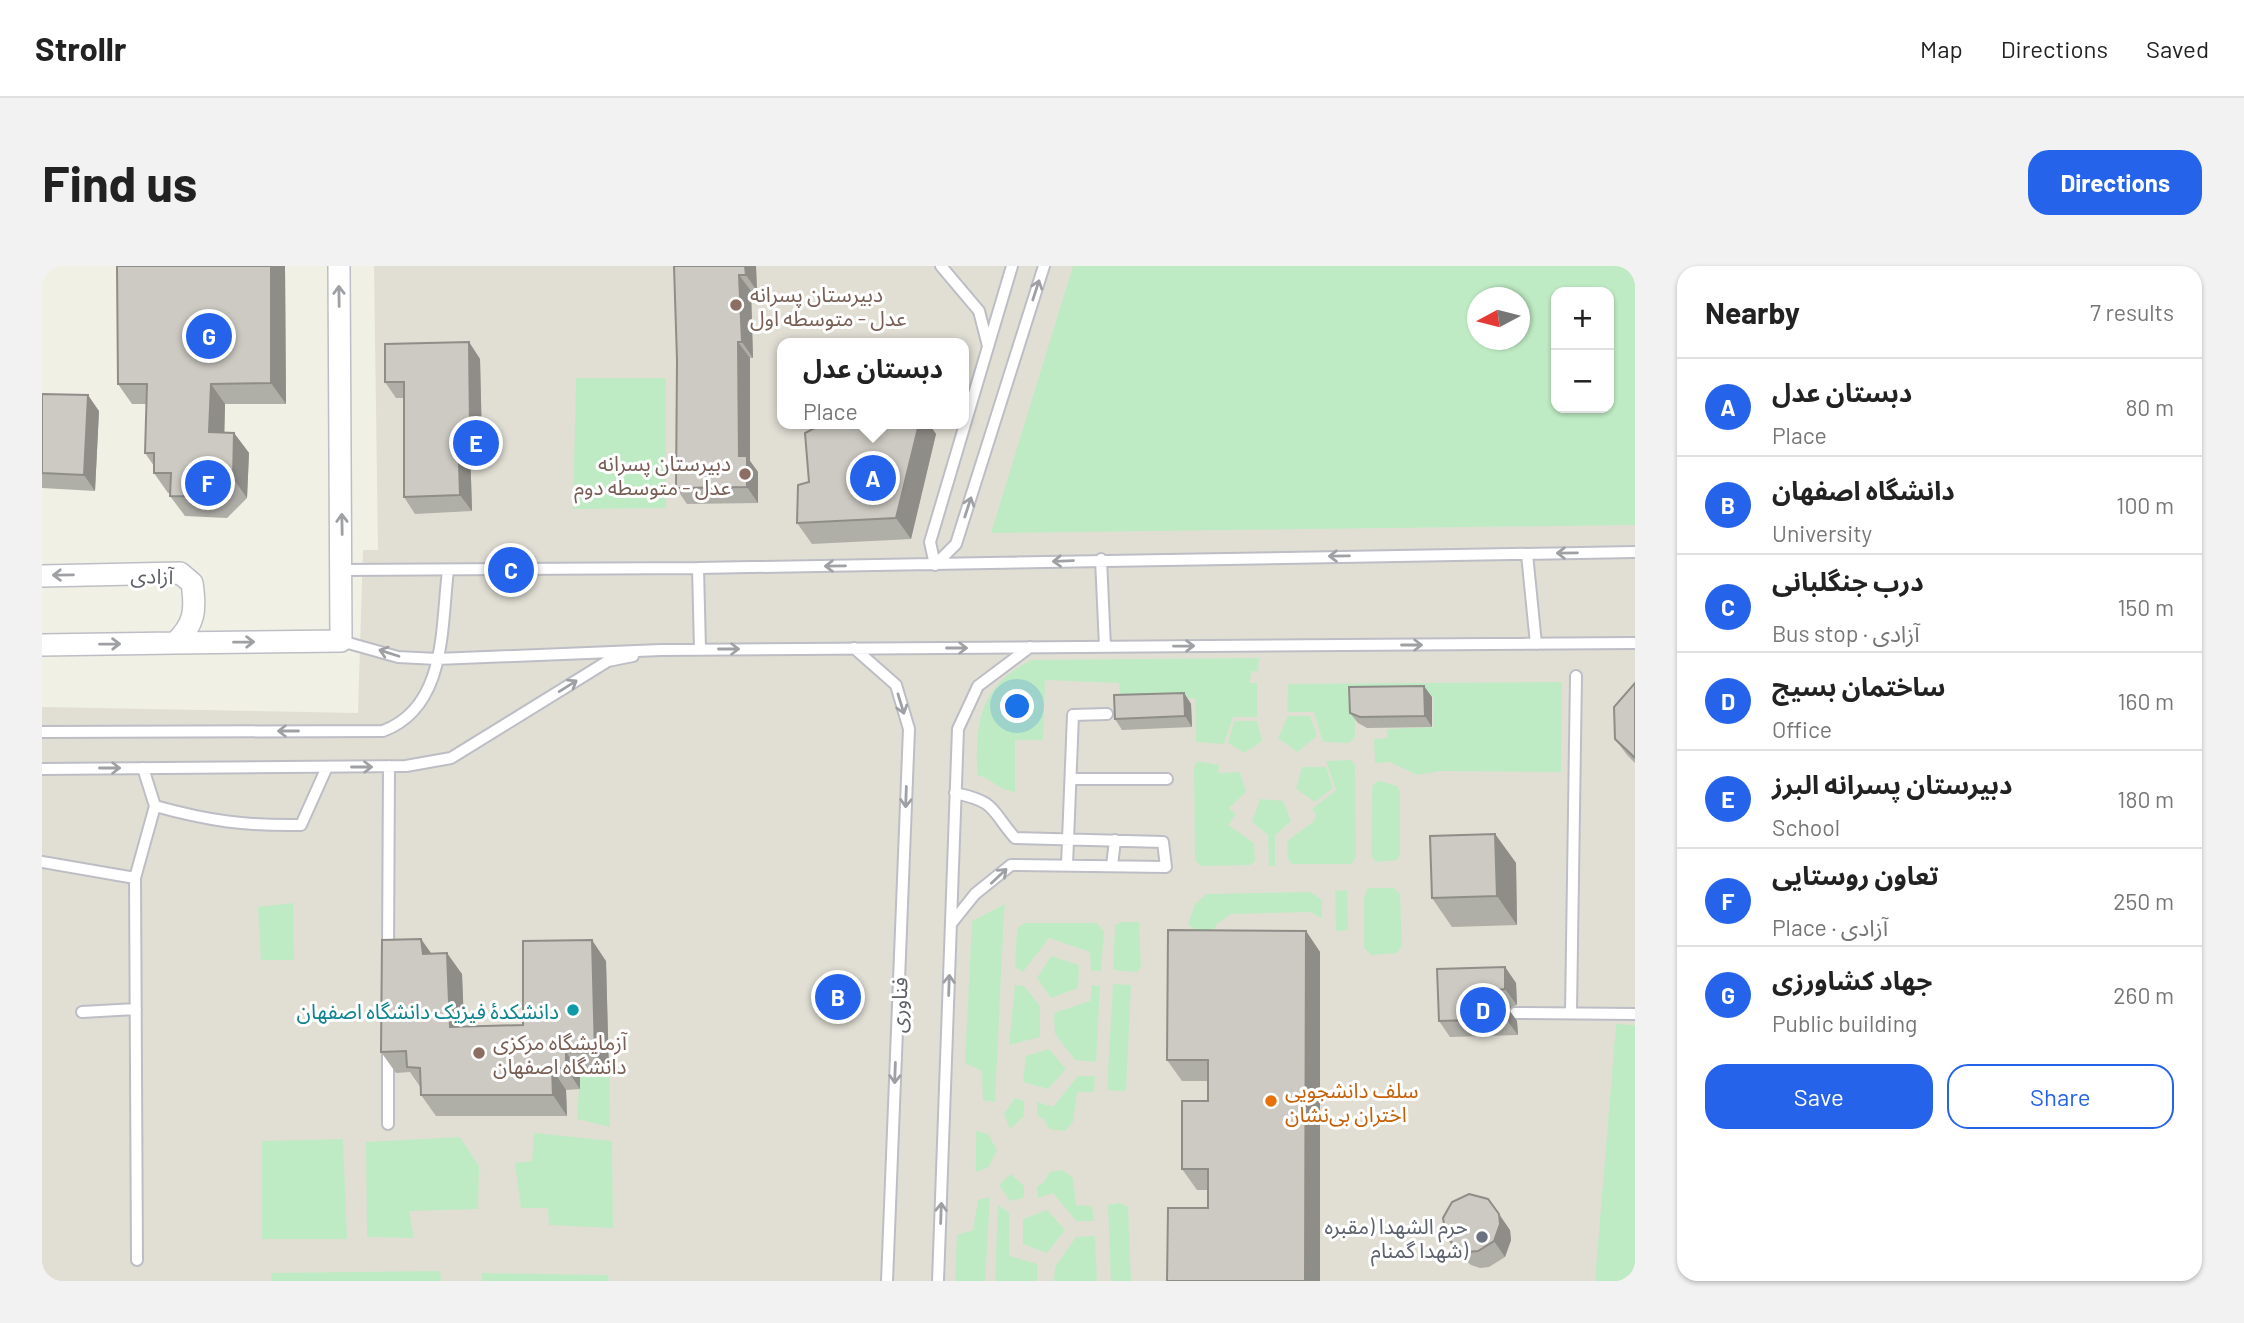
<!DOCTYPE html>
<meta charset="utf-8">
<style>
body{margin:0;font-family:Barlow,"Noto Sans Arabic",sans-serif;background:#f2f2f2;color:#222}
.controls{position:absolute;right:21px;top:21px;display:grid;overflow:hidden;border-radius:14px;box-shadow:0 2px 5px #0004}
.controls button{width:63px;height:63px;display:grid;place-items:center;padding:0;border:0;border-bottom:2px solid #e0e0e0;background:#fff;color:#222;font:35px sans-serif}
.compass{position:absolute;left:1425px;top:21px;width:63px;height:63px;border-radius:50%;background:#fff;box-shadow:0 2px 5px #0004;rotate:263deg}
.you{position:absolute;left:976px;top:441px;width:24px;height:24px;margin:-18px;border:5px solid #fff;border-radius:50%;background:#1a73e8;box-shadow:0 0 0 10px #1a73e833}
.badge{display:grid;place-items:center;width:46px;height:46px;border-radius:50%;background:#2563eb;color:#fff;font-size:23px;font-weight:700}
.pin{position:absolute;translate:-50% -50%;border:4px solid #fff;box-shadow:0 2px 7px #0006}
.popup{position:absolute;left:735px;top:72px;width:192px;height:91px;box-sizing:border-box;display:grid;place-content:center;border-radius:14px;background:#fff;filter:drop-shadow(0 2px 5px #0005);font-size:23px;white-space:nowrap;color:#767676}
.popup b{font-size:26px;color:#222}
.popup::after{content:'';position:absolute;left:50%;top:100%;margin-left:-14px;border:14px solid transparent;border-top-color:#fff}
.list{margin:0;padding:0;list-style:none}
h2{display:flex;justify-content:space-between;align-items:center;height:91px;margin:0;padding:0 28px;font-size:30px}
h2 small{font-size:23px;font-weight:400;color:#767676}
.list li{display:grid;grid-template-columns:46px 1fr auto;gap:21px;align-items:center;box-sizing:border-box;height:98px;padding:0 28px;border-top:2px solid #e0e0e0}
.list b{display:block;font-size:26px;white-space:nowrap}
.list p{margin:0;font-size:23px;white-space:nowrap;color:#767676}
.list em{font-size:23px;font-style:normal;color:#767676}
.actions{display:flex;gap:14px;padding:21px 28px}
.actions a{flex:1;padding:16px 0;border:2px solid #2563eb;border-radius:21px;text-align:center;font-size:24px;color:#2563eb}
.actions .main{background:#2563eb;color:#fff}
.map{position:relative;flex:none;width:1593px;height:1015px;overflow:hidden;border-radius:21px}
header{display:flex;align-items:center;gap:42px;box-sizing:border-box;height:98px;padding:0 35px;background:#fff;border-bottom:2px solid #e0e0e0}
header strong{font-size:33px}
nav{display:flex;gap:38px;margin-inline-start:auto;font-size:24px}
.intro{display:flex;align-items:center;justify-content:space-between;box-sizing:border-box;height:168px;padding:0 42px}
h1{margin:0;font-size:49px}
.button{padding:18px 32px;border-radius:21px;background:#2563eb;color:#fff;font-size:24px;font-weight:700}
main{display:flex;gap:42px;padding:0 42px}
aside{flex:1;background:#fff;border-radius:21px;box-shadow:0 2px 5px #0004}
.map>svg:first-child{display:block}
.education{fill:#e1dfd4;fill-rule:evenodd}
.green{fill:#bfebc4;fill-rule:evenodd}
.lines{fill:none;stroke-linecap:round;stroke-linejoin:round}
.lane-casing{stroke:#bdbec5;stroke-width:14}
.street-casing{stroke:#bdbec5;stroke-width:24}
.lane{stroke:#fff;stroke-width:10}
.street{stroke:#fff;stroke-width:21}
.wall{fill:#afaea7}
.shaded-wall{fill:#8f8d88}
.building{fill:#cccac2;stroke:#8f8d88;stroke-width:2}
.oneway{stroke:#9ea0a4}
.education-dot{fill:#8d6e63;stroke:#fff;stroke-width:2.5}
.culture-dot{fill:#0f9aa8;stroke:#fff;stroke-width:2.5}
.food-dot{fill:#e8710a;stroke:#fff;stroke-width:2.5}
.worship-dot{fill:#6b7280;stroke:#fff;stroke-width:2.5}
.labels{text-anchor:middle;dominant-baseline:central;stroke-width:6;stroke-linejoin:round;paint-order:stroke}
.education-label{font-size:21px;fill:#785e54;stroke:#fff;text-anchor:start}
.street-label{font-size:21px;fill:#5d6067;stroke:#fff}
.culture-label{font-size:21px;fill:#0d838f;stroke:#fff;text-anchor:end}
.food-label{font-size:21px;fill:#c56008;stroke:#fff;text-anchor:start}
.worship-label{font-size:21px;fill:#5b616d;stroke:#fff;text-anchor:end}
</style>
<header>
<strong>Strollr</strong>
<nav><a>Map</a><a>Directions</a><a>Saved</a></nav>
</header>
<div class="intro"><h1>Find us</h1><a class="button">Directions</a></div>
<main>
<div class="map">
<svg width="1593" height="1015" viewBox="0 0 1593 1015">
<rect width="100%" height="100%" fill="#f1f0e5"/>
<path class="education" d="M 332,0 L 1593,0 L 1593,1015 L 0,1015 L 0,441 L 316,447 L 321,284 L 336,284 ZM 1514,26 L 1567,26 L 1567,142 L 1514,142 ZM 1436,32 L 1478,32 L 1478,74 L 1436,74 ZM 740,77 L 922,77 L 922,158 L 740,158 Z"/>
<path class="green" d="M 1031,0 L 1593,0 L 1593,259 L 949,267 ZM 1514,26 L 1567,26 L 1567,142 L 1514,142 ZM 1436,32 L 1478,32 L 1478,74 L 1436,74 Z
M 534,112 L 624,112 L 624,242 L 531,243 Z
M 1217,392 L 1216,406 L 1209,405 L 1208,417 L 1215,417 L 1215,451 L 1191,451 L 1182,478 L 1154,476 L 1153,432 L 1079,436 L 1077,417 L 1003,414 L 1001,474 L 973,474 L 973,526 C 951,522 952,513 935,509 C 934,455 936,422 989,394 Z
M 1520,416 L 1519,506 L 1398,505 L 1375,509 L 1348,496 L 1333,497 L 1332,473 L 1345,472 L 1345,463 L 1391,461 L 1392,430 L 1313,430 L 1313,471 L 1307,477 L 1281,476 L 1272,446 L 1245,446 L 1246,418 Z
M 1246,450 L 1268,450 L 1275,470 L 1255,486 L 1236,472 Z
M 1192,455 L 1215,455 L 1220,475 L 1202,487 L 1186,477 Z
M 1309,494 L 1313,499 L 1314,591 L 1309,598 L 1250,598 L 1246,593 L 1245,575 L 1272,555 L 1274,548 L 1270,543 L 1294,524 L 1284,495 Z
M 1155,495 L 1177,499 L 1176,507 L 1198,506 L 1204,526 L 1187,542 L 1194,548 L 1186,559 L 1212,577 L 1213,595 L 1208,599 L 1159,600 L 1153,594 L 1152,502 Z
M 1260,501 L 1284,501 L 1291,522 L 1273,536 L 1254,523 Z
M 1337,515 L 1355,520 L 1358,526 L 1358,588 L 1355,594 L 1335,596 L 1329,590 L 1330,526 L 1331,518 Z
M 1218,533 L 1241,535 L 1249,555 L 1233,569 L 1233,600 L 1227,600 L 1226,569 L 1210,556 Z
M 1326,622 L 1352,622 L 1358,628 L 1360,680 L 1355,687 L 1329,689 L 1322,682 L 1322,631 Z
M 1305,624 L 1306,664 L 1294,665 L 1293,625 Z
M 1268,626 L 1280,634 L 1280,653 L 1269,646 L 1189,648 L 1175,658 L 1165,674 L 1146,658 L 1153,638 L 1165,628 Z
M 251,637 L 252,694 L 219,694 L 216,641 Z
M 963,638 L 962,646 L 953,836 L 941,834 L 940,805 L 923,797 L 930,655 Z
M 1080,656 L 1097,656 L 1099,701 L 1095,706 L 1071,704 L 1073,659 Z
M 982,657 L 1055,657 L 1062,665 L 1059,705 L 1049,705 L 1048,686 L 1007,672 L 981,706 L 973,701 L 975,663 Z
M 1009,690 L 1037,699 L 1036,722 L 1009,732 L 995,712 Z
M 1071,718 L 1089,719 L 1084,825 L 1065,824 Z
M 973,719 L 982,720 L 998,740 L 998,771 L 967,779 Z
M 1050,719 L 1058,720 L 1054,796 L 1033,794 L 1013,768 L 1012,747 L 1048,735 Z
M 1574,758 L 1593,759 L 1593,1015 L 1553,1015 Z
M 1007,783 L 1024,803 L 1006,823 L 981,816 L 984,790 Z
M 538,807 L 567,808 L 568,861 L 535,853 Z
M 1036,810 L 1053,810 L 1052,826 L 1035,826 L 1031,856 L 1023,865 L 1007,863 L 1002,853 L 995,850 L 995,836 L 1011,841 Z
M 973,832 L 982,835 L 982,850 L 968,863 L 962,848 Z
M 934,865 L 946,868 L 955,884 L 947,901 L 934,906 Z
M 492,867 L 570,875 L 571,962 L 507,959 L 506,942 L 479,942 L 473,897 L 490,895 Z
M 418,871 L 437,900 L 436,943 L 367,945 L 372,972 L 325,971 L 324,876 Z
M 301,873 L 305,973 L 220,973 L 220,875 Z
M 1021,904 L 1031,912 L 1034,939 L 1050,940 L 1052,955 L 1034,955 L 1011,927 L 996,932 L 995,920 L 1001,917 L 1008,906 Z
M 969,908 L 982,920 L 982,932 L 968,935 L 957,919 Z
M 948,931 L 943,1015 L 913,1015 L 915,969 L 931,964 L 936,934 Z
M 1078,937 L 1086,941 L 1089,1015 L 1069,1015 L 1066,939 Z
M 956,939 L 967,947 L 967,990 L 995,998 L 995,1015 L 953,1015 Z
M 1005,944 L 1023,964 L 1005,987 L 981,978 L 981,953 Z
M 1053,970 L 1055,1015 L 1012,1015 L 1013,1001 L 1034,971 Z
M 398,1005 L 399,1015 L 229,1015 L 230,1007 Z
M 440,1007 L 566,1009 L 567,1015 L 440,1015 Z"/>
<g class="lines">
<defs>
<path id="lane" d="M 899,0 L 937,45 L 946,80
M 1485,288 L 1494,378
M 1059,293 L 1063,381
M 893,299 L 914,278 L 1002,0
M 893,299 L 888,276 L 970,0
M 656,302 L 658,383
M 300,304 L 656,302 L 1593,286
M 299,375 L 356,391 L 395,393 L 619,384 L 1593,377
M 812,382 L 854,419 L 867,463 L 845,1015
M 0,466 L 341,465 C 405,441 399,361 406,304
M 0,503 L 364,500 L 409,492 L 566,395 L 591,390
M 1029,513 L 1125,513
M 113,540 C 167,555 204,560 259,559 L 285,501
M 0,596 L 93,612
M 1025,599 L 1031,449 L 1065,448
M 1070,600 L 1073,574
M 909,658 L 933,628 L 969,599 L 1124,601 L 1121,576 L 973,572 C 948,543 955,536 913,527
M 346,687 L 347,500
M 40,746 L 94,743
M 1529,746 L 1534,410
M 1473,747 L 1593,748
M 346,858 L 346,783
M 95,994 L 93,612 L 113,540 L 101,502
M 896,1015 L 916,463 L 936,420 L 988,381"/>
<path id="street" d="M 0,310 L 138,307 L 150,317 C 154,344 153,358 133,377 L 0,379
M 133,377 L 299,375 L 297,0"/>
</defs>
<use href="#lane" class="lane-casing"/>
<use href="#street" class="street-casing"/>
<use href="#lane" class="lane"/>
<use href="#street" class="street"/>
</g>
<path class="wall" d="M 75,0 L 243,0 L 244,138 L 183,138 L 182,166 L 192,167 L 207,187 L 205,232 L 185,252 L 143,250 L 128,230 L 128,227 L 126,227 L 112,207 L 112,200 L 103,187 L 105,138 L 90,138 L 76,118 Z
M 632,0 L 714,0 L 715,25 L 709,25 L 711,92 L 708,92 L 708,195 L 716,206 L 716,237 L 645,238 L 634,222 L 635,94 Z
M 427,76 L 438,93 L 440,177 L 428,180 L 430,245 L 373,248 L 362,231 L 362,132 L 354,132 L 343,116 Z
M 0,128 L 57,145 L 53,225 L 0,222 Z
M 780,158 L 887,158 L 894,168 L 869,273 L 770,278 L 755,257 L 767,216 Z
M 1593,417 L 1593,497 L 1585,489 L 1573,473 Z
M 1142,427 L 1149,438 L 1150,461 L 1080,464 L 1073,453 Z
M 1390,431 L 1390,461 L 1325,462 L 1316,457 L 1308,447 Z
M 1453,568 L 1474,597 L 1475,659 L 1410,661 L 1390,632 Z
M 1264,665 L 1278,686 L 1166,942 L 1166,924 L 1155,924 L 1140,903 L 1166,835 L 1166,815 L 1140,815 L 1125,794 Z
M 389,688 L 420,708 L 422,761 L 481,759 L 564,695 L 567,808 L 538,807 L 538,823 L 524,824 L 525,850 L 394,850 L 379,829 L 379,822 L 368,806 L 354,807 L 339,786 Z
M 1463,701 L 1474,717 L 1475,739 L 1469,741 L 1467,744 L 1475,755 L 1476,769 L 1408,771 L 1397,755 Z
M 1468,964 L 1469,974 L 1463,991 L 1447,1001 L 1438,1002 L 1429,999 L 1415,987 L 1404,971 Z"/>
<path class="shaded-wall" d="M 229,0 L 243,0 L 244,138 L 229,117 Z
M 703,0 L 714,0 L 715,25 L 704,9 Z
M 697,9 L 709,25 L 711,92 L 700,76 Z
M 427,76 L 438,93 L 440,177 L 428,161 Z
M 696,76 L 708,92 L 708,195 L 716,206 L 716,237 L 705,221 L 697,190 Z
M 169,118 L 183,138 L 182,186 L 167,166 Z
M 46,129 L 57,145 L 53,225 L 42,209 Z
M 877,158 L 887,158 L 894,168 L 869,273 L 854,252 Z
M 416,164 L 428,180 L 430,245 L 418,229 Z
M 192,167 L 207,187 L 205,232 L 191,212 Z
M 1382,420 L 1390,431 L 1390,461 L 1383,450 Z
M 1142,427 L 1149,438 L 1150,461 L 1143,450 Z
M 1453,568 L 1474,597 L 1475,659 L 1455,630 Z
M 1264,665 L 1278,686 L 1278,1015 L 1263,1015 Z
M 379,673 L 394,694 L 381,688 Z
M 550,674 L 564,695 L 567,808 L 553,787 Z
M 405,687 L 420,708 L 423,782 L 408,761 Z
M 1463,701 L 1474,717 L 1475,739 L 1463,723 Z
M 1457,724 L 1469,741 L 1467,744 L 1475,755 L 1476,769 L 1464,753 L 1454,732 Z
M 524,786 L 538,807 L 538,823 L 524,802 Z
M 510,803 L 524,824 L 525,850 L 511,829 Z
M 1457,948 L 1468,964 L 1469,974 L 1463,991 L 1452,975 Z"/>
<path class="building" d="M 75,0 L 229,0 L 229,117 L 169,118 L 167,166 L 192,167 L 191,212 L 171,231 L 128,230 L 129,207 L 112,207 L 112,187 L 103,187 L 105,118 L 76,118 Z
M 632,0 L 703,0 L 704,9 L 697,9 L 700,76 L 696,76 L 697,190 L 705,190 L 705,221 L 634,222 L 635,94 Z
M 427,76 L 428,161 L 416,164 L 418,229 L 362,231 L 362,116 L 343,116 L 343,78 Z
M 0,128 L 46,129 L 42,209 L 0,207 Z
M 780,158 L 877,158 L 854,252 L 755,257 L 756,219 L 767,216 L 763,167 Z
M 1593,417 L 1593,492 L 1573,473 L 1572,441 Z
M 1382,420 L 1383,450 L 1318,451 L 1308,447 L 1307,421 Z
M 1142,427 L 1143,450 L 1073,453 L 1072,429 Z
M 1453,568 L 1455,630 L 1390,632 L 1388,570 Z
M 1126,664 L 1264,665 L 1263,1015 L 1125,1015 L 1126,942 L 1166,942 L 1166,903 L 1140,903 L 1140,835 L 1166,835 L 1166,794 L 1125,794 Z
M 379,673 L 381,688 L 405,687 L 408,761 L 481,759 L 481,675 L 550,674 L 553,787 L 524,786 L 524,802 L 510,803 L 511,829 L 379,829 L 378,802 L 365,801 L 364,785 L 339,786 L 340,674 Z
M 1463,701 L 1463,723 L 1457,724 L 1454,732 L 1457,737 L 1464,739 L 1464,753 L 1397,755 L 1395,703 Z
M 1427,928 L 1446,933 L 1457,948 L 1458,958 L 1452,975 L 1436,985 L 1426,986 L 1417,983 L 1404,971 L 1401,952 L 1410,936 Z"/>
<defs><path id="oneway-shaft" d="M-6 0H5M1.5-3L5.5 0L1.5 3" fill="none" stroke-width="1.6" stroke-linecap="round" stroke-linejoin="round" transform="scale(1.75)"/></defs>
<g class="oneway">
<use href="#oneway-shaft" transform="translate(994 24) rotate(-72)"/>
<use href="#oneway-shaft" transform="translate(297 30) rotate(-91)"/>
<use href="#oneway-shaft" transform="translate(926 241) rotate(-72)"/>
<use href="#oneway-shaft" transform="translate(300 258) rotate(-91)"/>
<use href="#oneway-shaft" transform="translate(1525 287) rotate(179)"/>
<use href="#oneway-shaft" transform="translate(1297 290) rotate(179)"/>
<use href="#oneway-shaft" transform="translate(1021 295) rotate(178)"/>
<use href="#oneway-shaft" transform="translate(793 300) rotate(179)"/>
<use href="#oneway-shaft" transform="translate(21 309) rotate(179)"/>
<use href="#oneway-shaft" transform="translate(202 376) rotate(-1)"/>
<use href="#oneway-shaft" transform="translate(68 378) rotate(-1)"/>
<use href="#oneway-shaft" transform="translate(1370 379)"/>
<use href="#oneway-shaft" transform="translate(1142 380) rotate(-1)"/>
<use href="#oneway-shaft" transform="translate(915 382)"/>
<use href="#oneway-shaft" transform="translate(687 383)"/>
<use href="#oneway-shaft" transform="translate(347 387) rotate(-162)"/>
<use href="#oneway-shaft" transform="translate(526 420) rotate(-32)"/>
<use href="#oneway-shaft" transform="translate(859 438) rotate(73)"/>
<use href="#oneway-shaft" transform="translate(246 465) rotate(180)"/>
<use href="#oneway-shaft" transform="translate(320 501)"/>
<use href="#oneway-shaft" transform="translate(68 502)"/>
<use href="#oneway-shaft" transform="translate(864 531) rotate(92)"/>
<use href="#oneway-shaft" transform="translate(957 610) rotate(-43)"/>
<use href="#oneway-shaft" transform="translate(907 719) rotate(-88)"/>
<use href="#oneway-shaft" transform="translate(853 807) rotate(92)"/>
<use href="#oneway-shaft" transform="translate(899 947) rotate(-88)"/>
</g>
<g class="education-dot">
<circle cx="694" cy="39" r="7"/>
<circle cx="703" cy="208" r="7"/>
<circle cx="437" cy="787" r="7"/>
</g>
<circle class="culture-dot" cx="531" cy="744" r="7"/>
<circle class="food-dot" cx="1229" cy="835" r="7"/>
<circle class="worship-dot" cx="1440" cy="971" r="7"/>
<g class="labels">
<g class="education-label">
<text x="708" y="27">دبیرستان پسرانه<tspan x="708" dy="24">عدل - متوسطه اول</tspan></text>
<text x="689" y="196" text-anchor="end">دبیرستان پسرانه<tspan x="689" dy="24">عدل - متوسطه دوم</tspan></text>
<text x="451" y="775">آزمایشگاه مرکزی<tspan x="451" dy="24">دانشگاه اصفهان</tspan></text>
</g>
<g class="street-label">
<text transform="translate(110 309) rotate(2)">آزادی</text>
<text transform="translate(856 739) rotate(-88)">فناوری</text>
</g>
<g class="culture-label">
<text x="517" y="744">دانشکدهٔ فیزیک دانشگاه اصفهان</text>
</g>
<g class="food-label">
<text x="1243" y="823">سلف دانشجویی<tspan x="1243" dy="24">اختران بی‌نشان</tspan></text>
</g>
<g class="worship-label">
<text x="1426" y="959">حرم الشهدا (مقبره<tspan x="1426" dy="24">شهدا گمنام)</tspan></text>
</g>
</g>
</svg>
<div class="controls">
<button>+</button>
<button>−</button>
</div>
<svg class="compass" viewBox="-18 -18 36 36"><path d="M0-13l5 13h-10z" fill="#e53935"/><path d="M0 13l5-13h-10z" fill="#767676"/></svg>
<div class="you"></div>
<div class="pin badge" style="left:831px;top:212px">A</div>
<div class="popup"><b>دبستان عدل</b>Place</div>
<div class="pin badge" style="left:796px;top:731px">B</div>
<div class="pin badge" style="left:469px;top:304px">C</div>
<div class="pin badge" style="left:1441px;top:744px">D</div>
<div class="pin badge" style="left:434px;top:177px">E</div>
<div class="pin badge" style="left:166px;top:217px">F</div>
<div class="pin badge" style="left:167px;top:70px">G</div>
</div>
<aside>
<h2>Nearby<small>7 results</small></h2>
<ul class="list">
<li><span class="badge">A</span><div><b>دبستان عدل</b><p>Place</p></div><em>80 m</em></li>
<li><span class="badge">B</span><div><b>دانشگاه اصفهان</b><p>University</p></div><em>100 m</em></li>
<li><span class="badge">C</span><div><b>درب جنگلبانی</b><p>Bus stop · آزادی</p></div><em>150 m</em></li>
<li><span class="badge">D</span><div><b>ساختمان بسیج</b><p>Office</p></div><em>160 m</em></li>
<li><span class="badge">E</span><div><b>دبیرستان پسرانه البرز</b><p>School</p></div><em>180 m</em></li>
<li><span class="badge">F</span><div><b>تعاون روستایی</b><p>Place · آزادی</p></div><em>250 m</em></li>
<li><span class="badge">G</span><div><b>جهاد کشاورزی</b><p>Public building</p></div><em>260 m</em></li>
</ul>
<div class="actions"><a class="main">Save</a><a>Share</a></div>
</aside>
</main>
